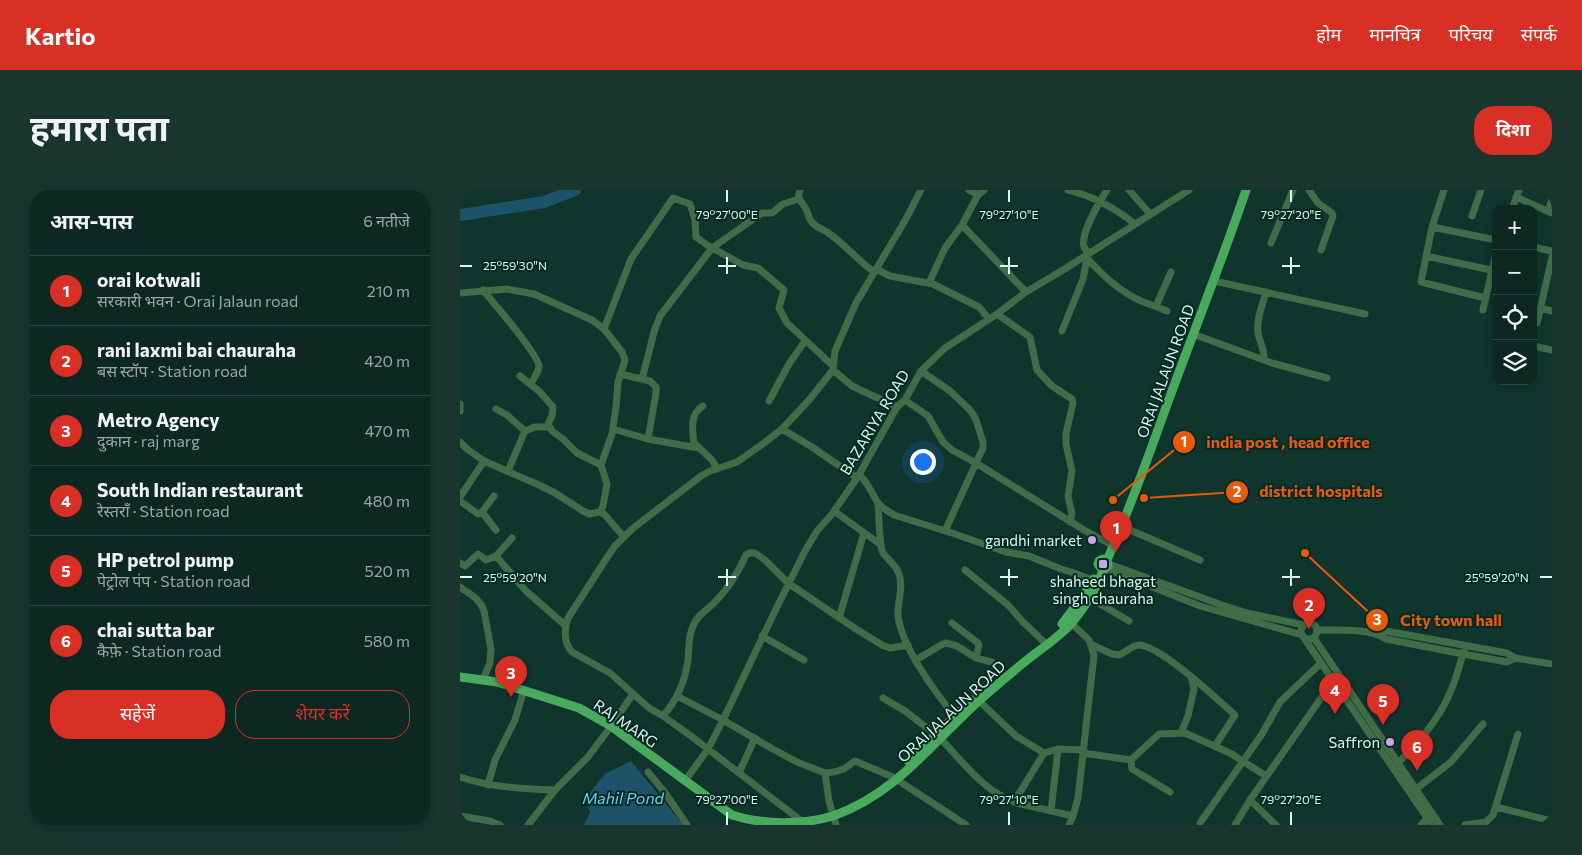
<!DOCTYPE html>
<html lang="hi">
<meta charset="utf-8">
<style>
body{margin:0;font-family:Commissioner,"Noto Sans Devanagari",sans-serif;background:#1a342e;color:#f1f3f6}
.controls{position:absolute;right:15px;top:15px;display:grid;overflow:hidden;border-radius:10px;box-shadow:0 2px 8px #0003}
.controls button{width:45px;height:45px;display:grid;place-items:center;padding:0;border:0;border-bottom:1px solid #2c443f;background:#0c2821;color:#f1f3f6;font:25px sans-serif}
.you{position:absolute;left:462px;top:271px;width:18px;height:18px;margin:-12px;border:4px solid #fff;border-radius:50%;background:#1a73e8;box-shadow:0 0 0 8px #1a73e833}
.badge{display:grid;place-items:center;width:32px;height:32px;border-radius:50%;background:#d93025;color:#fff;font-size:16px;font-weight:700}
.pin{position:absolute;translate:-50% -41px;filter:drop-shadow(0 1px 2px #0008)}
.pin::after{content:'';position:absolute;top:26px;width:18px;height:15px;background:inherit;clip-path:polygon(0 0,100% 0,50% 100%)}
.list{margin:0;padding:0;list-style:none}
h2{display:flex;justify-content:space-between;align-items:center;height:65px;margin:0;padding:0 20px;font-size:21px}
h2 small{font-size:16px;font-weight:400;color:#9aa6a5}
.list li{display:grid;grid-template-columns:32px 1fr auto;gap:15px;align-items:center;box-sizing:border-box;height:70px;padding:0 20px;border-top:1px solid #2c443f}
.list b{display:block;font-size:19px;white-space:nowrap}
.list p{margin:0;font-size:16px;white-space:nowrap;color:#9aa6a5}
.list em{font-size:16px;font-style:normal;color:#9aa6a5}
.actions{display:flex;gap:10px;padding:15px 20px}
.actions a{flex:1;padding:11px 0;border:1px solid #d93025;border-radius:20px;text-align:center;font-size:18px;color:#d93025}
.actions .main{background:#d93025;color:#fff}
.icon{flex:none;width:28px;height:28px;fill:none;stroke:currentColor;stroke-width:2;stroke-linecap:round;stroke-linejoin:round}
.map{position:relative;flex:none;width:1092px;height:635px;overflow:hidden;border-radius:20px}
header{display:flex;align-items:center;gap:30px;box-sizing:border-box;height:70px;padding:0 25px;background:#d93025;color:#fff}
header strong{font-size:24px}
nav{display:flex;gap:28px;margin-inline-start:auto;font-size:18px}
.intro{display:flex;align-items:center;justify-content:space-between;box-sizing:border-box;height:120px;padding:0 30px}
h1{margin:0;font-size:35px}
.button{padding:12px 22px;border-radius:20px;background:#d93025;color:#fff;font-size:18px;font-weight:700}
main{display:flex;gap:30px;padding:0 30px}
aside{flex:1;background:#0c2821;border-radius:20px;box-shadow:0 2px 8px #0003}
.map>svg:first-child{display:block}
.water{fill:#1d5368}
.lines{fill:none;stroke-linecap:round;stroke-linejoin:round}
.river{stroke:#1d5368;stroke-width:12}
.minor{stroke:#416c48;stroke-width:7}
.major{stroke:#49aa5d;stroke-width:9}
.ticks{fill:none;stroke:#e0f4ed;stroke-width:2}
.poi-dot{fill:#c8a6ef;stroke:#042b22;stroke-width:2}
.labels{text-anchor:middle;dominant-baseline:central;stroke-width:4;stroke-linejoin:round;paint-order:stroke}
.street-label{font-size:15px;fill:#e0f4ed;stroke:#042b22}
.poi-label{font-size:15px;fill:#e0f4ed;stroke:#042b22;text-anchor:end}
.water-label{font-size:16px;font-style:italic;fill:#67cdf6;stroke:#042b22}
.ticks-label{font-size:12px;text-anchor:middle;fill:#e0f4ed;stroke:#042b22;stroke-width:4;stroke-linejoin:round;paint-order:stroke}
.leader{fill:none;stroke:#e8590c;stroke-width:2}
.callout-dot{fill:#e8590c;stroke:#042b22;stroke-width:2}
.mark-label{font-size:15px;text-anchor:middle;font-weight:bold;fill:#fff}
.callout-label{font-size:16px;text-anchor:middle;font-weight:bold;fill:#e8590c;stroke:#042b22;stroke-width:4;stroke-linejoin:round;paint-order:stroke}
</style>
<header>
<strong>Kartio</strong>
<nav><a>होम</a><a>मानचित्र</a><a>परिचय</a><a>संपर्क</a></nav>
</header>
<div class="intro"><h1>हमारा पता</h1><a class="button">दिशा</a></div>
<main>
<aside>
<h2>आस-पास<small>6 नतीजे</small></h2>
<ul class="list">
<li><span class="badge">1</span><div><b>orai kotwali</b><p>सरकारी भवन · Orai Jalaun road</p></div><em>210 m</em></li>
<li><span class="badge">2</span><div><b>rani laxmi bai chauraha</b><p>बस स्टॉप · Station road</p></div><em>420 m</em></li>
<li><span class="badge">3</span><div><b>Metro Agency</b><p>दुकान · raj marg</p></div><em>470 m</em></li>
<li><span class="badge">4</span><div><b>South Indian restaurant</b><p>रेस्तराँ · Station road</p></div><em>480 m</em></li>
<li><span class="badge">5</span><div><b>HP petrol pump</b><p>पेट्रोल पंप · Station road</p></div><em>520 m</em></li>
<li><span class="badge">6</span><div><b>chai sutta bar</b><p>कैफ़े · Station road</p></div><em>580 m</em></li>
</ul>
<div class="actions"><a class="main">सहेजें</a><a>शेयर करें</a></div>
</aside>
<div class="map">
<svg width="1092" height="635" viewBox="0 0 1092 635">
<rect width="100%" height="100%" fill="#10352c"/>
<path class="water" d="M 171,571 L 223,635 L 124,635 L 130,622 L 126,613 L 131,601 L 145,584 Z"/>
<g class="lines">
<path class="river" d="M 0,25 L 84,12 L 115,0"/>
<path class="minor" d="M 340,0 C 336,10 343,12 347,21 C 348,24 349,28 351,31 C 355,37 362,39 367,42 C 385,54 397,70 414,82
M 509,0 L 518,5
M 608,0 C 633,6 654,17 675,34
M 669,0 L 690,24
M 849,0 L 858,13 L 872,23 L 873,26 L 861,60
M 984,0 L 972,37 L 961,92 L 1025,108
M 1056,7 L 1092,23
M 1052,19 L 1059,0
M 1088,21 L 1092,9
M 1012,26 L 1021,0
M 502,35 L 566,102
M 972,37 L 1036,50
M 811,53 L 833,0
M 1073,57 L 1092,61
M 629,64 C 628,63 624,57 624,57 C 620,44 640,11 647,0
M 625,66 C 640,83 660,102 681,111 C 689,114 698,117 707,121
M 966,66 L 1031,80
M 416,79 L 430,86 L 473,94 L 519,117 L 529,129
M 754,91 L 905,124
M 469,93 L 485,58 L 502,35 L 518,5 L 524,0
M 23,100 C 33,112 78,164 79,176 C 79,182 73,189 71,194
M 0,103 L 47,99 L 74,104 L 132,130 L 144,139 L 162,162 L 165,170 L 158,192 L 156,217 L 152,244 L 141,275 L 147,294 L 143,316 L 140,322
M 696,116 L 711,82
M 1080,118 L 1092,121
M 1023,120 L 1036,63
M 537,124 L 570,147 L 577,180 L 592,196 L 612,209 L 613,213 L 606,244 L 606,254 L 612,281 L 608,306 L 612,324 L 610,332
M 1077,133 L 1092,67
M 144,139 L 171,69 L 213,8 L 230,14 L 235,30 L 236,47 L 247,55 L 283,75 L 298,78 L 324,100 L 319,118 L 327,133 L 372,175
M 602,141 L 623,89 L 627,69
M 733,144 L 812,173 L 867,188
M 1073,156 L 1092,160
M 804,169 C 805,159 799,152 798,142 C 796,129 803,114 806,102
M 373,180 L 392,196 L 437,217
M 461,181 L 490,201 L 511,221 L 516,230 L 523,252 L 523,258 L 516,273 L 485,341
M 160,184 L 190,191 L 196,197 L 196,203 L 188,249
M 60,186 L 80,202 L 93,217 L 92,226 L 88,234 L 92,241 L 103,249 L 117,263 L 141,275
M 182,189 L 194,142 L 200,126 L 252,58 L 302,23 L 312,23 L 323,14 L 339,9
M 445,210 L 468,226 L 483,252 L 492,260 L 516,273 L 624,340 L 650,354
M 309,211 L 329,174 L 345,151
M 0,214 L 0,221
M 243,216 C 230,224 232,238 234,253 L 252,270 L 257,279
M 36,219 L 47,225 L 65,241
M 153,239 L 188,249 L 238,258
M 322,239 L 352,257 L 397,288
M 0,252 L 7,259 L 24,271 L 79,295 L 95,303 L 123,321 L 129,324 L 140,322 L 144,324 L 164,347
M 48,281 L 65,241 L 75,237 L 88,237
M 399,284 L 407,294 L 418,313 L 423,318 L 434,325 L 495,344 L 546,362 L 569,366 L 601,379 L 611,382 L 633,390
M 0,307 L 24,271
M 0,311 L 18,324 L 22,322 L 36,340
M 418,313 C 419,322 419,357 423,363 C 428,370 436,375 439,384 C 444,397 437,413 438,426 C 442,458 477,505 497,529
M 374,321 L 421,355
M 22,322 L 34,306
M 663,337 L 740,370
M 36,366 L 66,401 L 106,436
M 0,373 L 5,376 L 18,364 L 26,370 L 36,366 L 52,348
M 649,374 L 762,415 L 787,423 L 844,435
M 645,378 L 740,416 L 842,445
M 505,380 L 548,415 L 563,432 L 584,452
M 0,397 C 10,404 20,409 24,421 L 31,459 L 30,473 L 23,489
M 630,408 L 669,431
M 379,428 L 404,343
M 609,431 L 629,450 L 634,465 L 618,608 L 613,626 L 609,635
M841 441a8 8 0 1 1 16 0a8 8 0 1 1-16 0Z
M 492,433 L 518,453 L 519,455 L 516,468
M 858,440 C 877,440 910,438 926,449 L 1003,464 L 1047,472 L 1055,468
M 920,445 L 926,441 L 1047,463 L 1055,468 L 1092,474
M 302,446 L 344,470
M 844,448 L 972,635
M 854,448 L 980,635
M 632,455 L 652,464 L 659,465 C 665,463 672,455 679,455 C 701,456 757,509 775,525 L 755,556
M 456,470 L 481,455 L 486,453 L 497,456 L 516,468 L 532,472
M 217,506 L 263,530 L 311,558 L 337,572 L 365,583 L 374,582 L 384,579 L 395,571 L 433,587 L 506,635
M 515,507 L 556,546 L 584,563
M 423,508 L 445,521 L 475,544
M 203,526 C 217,510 225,492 228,470 C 229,459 228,447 233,436 C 237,425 246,421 254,413 C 268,399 278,383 286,365 L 289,363 L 295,363 L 305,370 L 328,393 L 396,439 L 422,455 L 430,458 L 448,455
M 721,543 L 728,526 L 734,499 L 731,487
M 480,548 C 502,571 525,603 557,613 L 613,626
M 623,563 L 671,570
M 938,573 C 958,553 977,532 989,505 C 996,491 999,476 1004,461
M 188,582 L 206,604 L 227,635
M 279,583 L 295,548
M 365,583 L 369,611 L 376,635
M 0,587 C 31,597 62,599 95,600
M 225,591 L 248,559 L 263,530 L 316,419 L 345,361 L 357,341 L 372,324 L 397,288 L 437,217 L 445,210 L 461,181 L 485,158 L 537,124 L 566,102 L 603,80 L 729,0
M 28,595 L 35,570 L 55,530 L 64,500
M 956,599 L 991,572 L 1023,534
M 710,602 L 672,579 L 671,570 L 699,544 L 725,543 L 770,563 L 806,586
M 790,610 L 816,635
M 554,612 L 584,563 L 598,559 L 624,560
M 1036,617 L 1092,631
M 591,621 L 598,559
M 0,626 L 30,631 L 40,635
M 339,629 L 231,546 L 203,526 L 189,518 L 150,483 L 112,462 C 104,453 104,440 108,428 L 148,366 L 155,356 L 172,339 L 241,286 L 250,281 L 277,272 L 304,253 L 322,239 L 350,209 L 361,195 L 373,180 L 375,161 L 396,113 L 446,29 L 461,0
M 740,633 L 802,544 L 820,512 L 861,473
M 68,635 L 95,600 L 128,567 L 151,536 L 173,504
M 775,635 L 790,610 L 873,491
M 961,635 L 968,628
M 1005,635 L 1026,632 L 1033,625 L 1058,544"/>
<path class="major" d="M 647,370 C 673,313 693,252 715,193 C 739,128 764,65 786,0
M 602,434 L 624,405 L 634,389
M 0,487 L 37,492 L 119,518 L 151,536 L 272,625 C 303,635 342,635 373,626 C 437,604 474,550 523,507 C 538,494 552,482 567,470 C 582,458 598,448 611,434 C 625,417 636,399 644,379 L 648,376 L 647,370 L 643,369 L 639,371 L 638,374 L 641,378 L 644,379
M 448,571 L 509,513"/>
</g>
<path class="ticks" d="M 267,0 L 267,12M 549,0 L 549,12M 831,0 L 831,12M 267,67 L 267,84M 549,67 L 549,84M 831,67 L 831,84M 0,76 L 12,76M 258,76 L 276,76M 540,76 L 558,76M 822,76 L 840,76M 267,379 L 267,396M 549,379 L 549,396M 831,379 L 831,396M 0,387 L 12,387M 258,387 L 276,387M 540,387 L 558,387M 822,387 L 840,387M 1080,387 L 1092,387M 267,622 L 267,635M 549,622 L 549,635M 831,622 L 831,635"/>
<g class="poi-dot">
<circle cx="632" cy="350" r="5"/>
<rect x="638" y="369" width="10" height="10" rx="2.5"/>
<circle cx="930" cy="552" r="5"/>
</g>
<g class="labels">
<g class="street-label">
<text transform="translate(705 181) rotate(-70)">ORAI JALAUN ROAD</text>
<text transform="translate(414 232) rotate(-59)">BAZARIYA ROAD</text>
<text transform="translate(491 521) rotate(-43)">ORAI JALAUN ROAD</text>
<text transform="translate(166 533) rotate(34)">RAJ MARG</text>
</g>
<g class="poi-label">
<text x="622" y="350">gandhi market</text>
<text x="643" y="391" text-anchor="middle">shaheed bhagat<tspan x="643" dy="17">singh chauraha</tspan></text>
<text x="920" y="552">Saffron</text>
</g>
<g class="water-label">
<text x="163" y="607">Mahil Pond</text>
</g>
</g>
<g class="ticks-label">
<text x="267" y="29">79°27'00"E</text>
<text x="549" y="29">79°27'10"E</text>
<text x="831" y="29">79°27'20"E</text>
<text x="55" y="80">25°59'30"N</text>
<text x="55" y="392">25°59'20"N</text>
<text x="1037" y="392">25°59'20"N</text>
<text x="267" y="614">79°27'00"E</text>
<text x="549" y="614">79°27'10"E</text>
<text x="831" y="614">79°27'20"E</text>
</g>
<path class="leader" d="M653 310L724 252M684 308L777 302M845 363L917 430"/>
<g class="callout-dot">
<circle cx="653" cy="310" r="5"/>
<circle cx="684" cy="308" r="5"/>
<circle cx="845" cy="363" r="5"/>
<circle cx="724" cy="252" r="12"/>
<circle cx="777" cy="302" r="12"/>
<circle cx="917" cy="430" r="12"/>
</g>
<g class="mark-label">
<text x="724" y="257">1</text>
<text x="777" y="307">2</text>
<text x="917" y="435">3</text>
</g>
<g class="callout-label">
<text x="828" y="258">india post , head office</text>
<text x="861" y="307">district hospitals</text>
<text x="991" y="436">City town hall</text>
</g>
</svg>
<div class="controls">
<button>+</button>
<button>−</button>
<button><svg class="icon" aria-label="locate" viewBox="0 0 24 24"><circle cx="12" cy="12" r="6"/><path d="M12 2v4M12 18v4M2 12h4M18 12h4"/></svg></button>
<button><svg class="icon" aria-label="layers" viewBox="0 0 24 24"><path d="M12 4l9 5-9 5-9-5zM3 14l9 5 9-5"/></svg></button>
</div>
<div class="you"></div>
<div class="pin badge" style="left:656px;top:362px">1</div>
<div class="pin badge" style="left:849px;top:439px">2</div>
<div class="pin badge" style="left:51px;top:507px">3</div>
<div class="pin badge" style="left:875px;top:524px">4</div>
<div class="pin badge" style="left:923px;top:535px">5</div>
<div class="pin badge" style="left:957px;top:581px">6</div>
</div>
</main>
